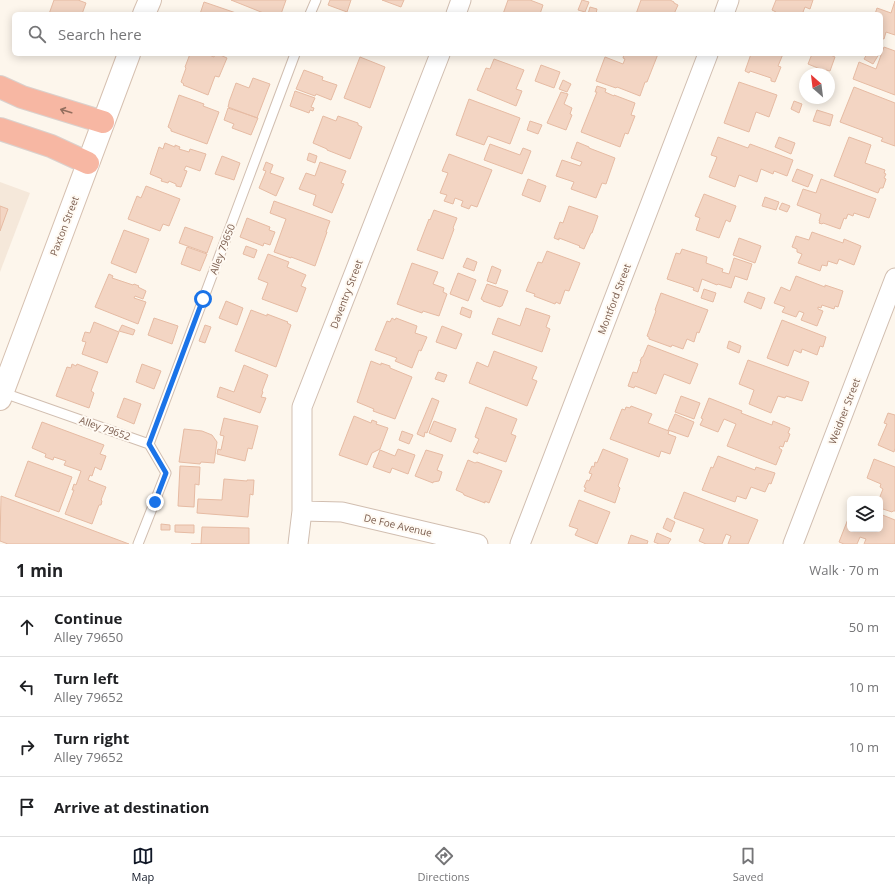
<!DOCTYPE html>
<meta charset="utf-8">
<style>
body{margin:0;font-family:"Open Sans",sans-serif;background:#f2f2f2;color:#202124}
.controls{position:absolute;right:12px;bottom:12px;display:grid;overflow:hidden;border-radius:6px;box-shadow:0 2px 10px #0003}
.controls button{width:36px;height:36px;display:grid;place-items:center;padding:0;border:0;border-bottom:1px solid #e0e0e0;background:#fff;color:#202124;font:20px sans-serif}
.compass{position:absolute;left:799px;top:68px;width:36px;height:36px;border-radius:50%;background:#fff;box-shadow:0 2px 10px #0003;rotate:332deg}
.stop{position:absolute;width:12px;height:12px;margin:-9px;border:3px solid #1a73e8;border-radius:50%;background:#fff}
.stop.end{background:#1a73e8;border-color:#fff;box-shadow:0 1px 4px #0008}
.list{margin:0;padding:0;list-style:none}
h2{display:flex;justify-content:space-between;align-items:center;height:52px;margin:0;padding:0 16px;font-size:17px}
h2 small{font-size:13px;font-weight:400;color:#757577}
.list li{display:grid;grid-template-columns:26px 1fr auto;gap:12px;align-items:center;box-sizing:border-box;height:60px;padding:0 16px;border-top:1px solid #e0e0e0}
.list b{display:block;font-size:15px;white-space:nowrap}
.list p{margin:0;font-size:13px;white-space:nowrap;color:#757577}
.list em{font-size:13px;font-style:normal;color:#757577}
.icon{flex:none;width:22px;height:22px;fill:none;stroke:currentColor;stroke-width:2;stroke-linecap:round;stroke-linejoin:round}
.map{position:relative;flex:none;width:895px;height:544px;overflow:hidden}
.search{position:absolute;background:#fff;box-shadow:0 2px 10px #0003;left:12px;right:12px;top:12px;height:44px;display:flex;align-items:center;gap:10px;box-sizing:border-box;padding:0 14px;border-radius:6px;color:#757577;font-size:15px}
.sheet{height:292px;background:#fff}
nav{display:flex;justify-content:space-around;align-items:center;box-sizing:border-box;height:56px;border-top:1px solid #e0e0e0;background:#fff;font-size:11px;color:#757577}
nav a{display:grid;justify-items:center;gap:2px}
nav .on{color:#111827}
.map>svg:first-child{display:block}
.residential{fill:#f5e8da}
.building{fill:#f3d5c3;stroke:#e6bba3}
.lines{fill:none;stroke-linecap:round;stroke-linejoin:round}
.lane-casing{stroke:#d1beb0;stroke-width:11}
.street-casing{stroke:#d1beb0;stroke-width:21}
.secondary-casing{stroke:#d6c0b0;stroke-width:24}
.highway-casing{stroke:#dad1cd;stroke-width:24}
.lane{stroke:#fff;stroke-width:9}
.street{stroke:#fff;stroke-width:19}
.secondary{stroke:#fff;stroke-width:22}
.highway{stroke:#f7b7a3;stroke-width:22}
.oneway{stroke:#936e5e}
.route{stroke:#1a73e8;stroke-width:5}
.labels{text-anchor:middle;dominant-baseline:central;stroke-width:4;stroke-linejoin:round;paint-order:stroke}
.street-label{font-size:10px;fill:#7a5c4d;stroke:#fffaf3}
</style>
<div class="map">
<svg width="895" height="544" viewBox="0 0 895 544">
<rect width="100%" height="100%" fill="#fdf6ec"/>
<path class="residential" d="M 0,182 L 30,193 L 0,272 Z"/>
<path class="building" d="M 54,0 L 78,0 L 86,3 L 82,14 L 49,14 Z
M 231,0 L 286,0 L 281,14 L 266,14 Z
M 330,0 L 351,0 L 347,12 L 328,5 Z
M 382,0 L 404,0 L 401,7 Z
M 508,0 L 530,0 L 543,5 L 540,14 L 503,14 Z
M 582,0 L 589,2 L 585,12 L 578,10 Z
M 641,0 L 670,0 L 674,2 L 674,3 L 678,5 L 674,14 L 636,14 Z
M 776,0 L 813,0 L 810,9 L 805,7 L 803,12 L 808,14 L 775,14 L 776,12 L 772,10 Z
M 895,1 L 895,35 L 886,32 L 884,39 L 881,38 L 881,14 L 875,14 L 877,8 L 891,13 Z
M 204,2 L 239,14 L 200,14 Z
M 590,7 L 597,9 L 596,14 L 588,14 Z
M 884,47 L 895,51 L 895,95 L 853,79 L 859,62 L 876,69 Z
M 190,54 L 207,54 L 214,57 L 215,54 L 218,54 L 227,58 L 219,77 L 215,76 L 208,95 L 183,85 L 184,84 L 181,82 L 186,68 L 185,67 Z
M 624,54 L 658,54 L 647,82 L 645,82 L 640,96 L 617,87 L 616,88 L 596,81 L 605,57 L 623,64 L 625,59 L 623,58 Z
M 751,54 L 783,54 L 778,66 L 781,67 L 775,82 L 771,81 L 771,78 L 750,71 L 749,73 L 745,71 Z
M 812,54 L 828,54 L 835,57 L 830,71 L 826,70 L 825,71 L 808,64 Z
M 867,54 L 879,54 L 873,64 L 864,59 Z
M 360,57 L 385,67 L 370,108 L 344,98 Z
M 494,59 L 524,70 L 516,89 L 522,91 L 516,106 L 477,90 L 486,68 L 490,69 Z
M 541,65 L 560,72 L 554,88 L 535,81 Z
M 304,70 L 323,77 L 322,80 L 337,85 L 331,100 L 316,94 L 315,96 L 296,89 Z
M 253,78 L 270,84 L 257,118 L 228,107 L 229,103 L 229,102 L 236,83 L 249,88 Z
M 563,80 L 571,84 L 567,92 L 559,89 Z
M 739,82 L 777,95 L 769,117 L 756,112 L 749,132 L 724,123 Z
M 597,86 L 606,89 L 605,92 L 614,96 L 614,95 L 635,103 L 631,115 L 635,116 L 628,134 L 625,133 L 620,147 L 581,132 L 597,92 L 595,92 Z
M 854,87 L 895,103 L 895,146 L 881,141 L 883,138 L 840,122 Z
M 295,91 L 315,98 L 311,107 L 314,108 L 313,111 L 310,110 L 309,113 L 290,106 Z
M 561,92 L 568,94 L 564,104 L 572,108 L 570,114 L 572,115 L 566,130 L 547,123 Z
M 179,95 L 204,104 L 203,106 L 219,112 L 207,144 L 171,131 L 171,129 L 168,127 Z
M 469,99 L 520,118 L 510,144 L 488,136 L 484,145 L 456,135 Z
M 794,101 L 802,104 L 799,113 L 791,109 Z
M 228,108 L 258,118 L 251,135 L 232,128 L 234,124 L 224,120 Z
M 817,110 L 833,115 L 830,126 L 813,121 Z
M 323,116 L 336,121 L 338,116 L 358,123 L 358,125 L 362,127 L 350,159 L 327,150 L 327,149 L 313,143 Z
M 530,121 L 542,125 L 538,134 L 527,130 Z
M 718,137 L 748,148 L 750,144 L 793,160 L 787,176 L 774,171 L 773,174 L 761,169 L 757,182 L 739,175 L 735,187 L 709,177 L 717,157 L 711,155 Z
M 779,137 L 795,143 L 791,154 L 775,147 Z
M 849,137 L 871,145 L 865,163 L 885,170 L 884,173 L 886,174 L 884,178 L 886,179 L 883,188 L 880,188 L 878,193 L 834,176 Z
M 577,142 L 589,147 L 589,148 L 615,158 L 606,184 L 602,183 L 596,198 L 571,189 L 574,182 L 556,176 L 562,160 L 580,166 L 582,162 L 571,158 Z
M 165,143 L 175,147 L 175,145 L 180,147 L 179,149 L 189,152 L 190,149 L 206,154 L 200,171 L 186,166 L 184,170 L 187,171 L 181,187 L 176,186 L 176,184 L 169,181 L 168,183 L 161,181 L 162,179 L 150,174 L 159,147 L 163,149 Z
M 490,144 L 520,155 L 523,148 L 531,151 L 522,174 L 484,160 Z
M 309,153 L 317,156 L 315,163 L 307,160 Z
M 449,154 L 492,170 L 477,207 L 471,205 L 469,209 L 461,206 L 463,201 L 455,198 L 453,204 L 444,201 L 447,195 L 440,193 L 448,173 L 442,171 Z
M 222,156 L 240,163 L 234,180 L 215,174 Z
M 266,162 L 273,165 L 270,173 L 284,178 L 276,196 L 259,188 L 266,171 L 263,170 Z
M 320,162 L 346,171 L 341,183 L 344,184 L 332,213 L 313,205 L 316,195 L 299,189 L 306,173 L 315,176 Z
M 797,169 L 813,175 L 808,187 L 792,181 Z
M 528,179 L 546,186 L 540,202 L 522,195 Z
M 821,179 L 876,199 L 869,218 L 854,213 L 853,216 L 848,214 L 846,219 L 844,218 L 840,229 L 823,223 L 822,224 L 819,223 L 820,221 L 819,221 L 821,214 L 797,205 L 803,189 L 816,193 Z
M 146,186 L 180,199 L 169,226 L 163,224 L 160,231 L 128,219 L 137,196 L 141,198 Z
M 704,194 L 736,206 L 730,222 L 726,220 L 719,238 L 696,230 L 700,218 L 695,216 Z
M 765,197 L 779,202 L 776,210 L 762,206 Z
M 274,201 L 330,221 L 326,232 L 327,232 L 315,266 L 291,257 L 291,258 L 274,252 L 286,219 L 270,213 Z
M 782,203 L 790,206 L 787,212 L 779,209 Z
M 0,206 L 8,209 L 0,231 Z
M 569,206 L 598,216 L 592,233 L 591,233 L 584,249 L 579,247 L 580,246 L 559,238 L 559,240 L 554,238 L 560,222 L 563,223 Z
M 434,210 L 457,218 L 453,228 L 454,229 L 443,259 L 417,250 L 429,219 L 430,220 Z
M 247,218 L 270,227 L 269,230 L 275,232 L 270,245 L 264,243 L 263,246 L 240,237 Z
M 185,227 L 213,237 L 207,253 L 179,243 Z
M 124,230 L 149,239 L 136,273 L 111,263 Z
M 812,232 L 843,243 L 844,239 L 861,246 L 854,265 L 839,259 L 837,264 L 828,261 L 827,266 L 822,265 L 820,271 L 798,263 L 802,254 L 797,252 L 797,249 L 792,247 L 796,236 L 809,240 Z
M 739,238 L 761,246 L 755,263 L 733,255 Z
M 246,246 L 257,250 L 254,258 L 243,254 Z
M 187,247 L 207,254 L 200,271 L 181,264 Z
M 682,249 L 707,257 L 706,263 L 723,269 L 722,272 L 729,274 L 734,258 L 752,264 L 747,280 L 735,276 L 731,288 L 718,284 L 717,285 L 702,279 L 698,292 L 693,290 L 694,288 L 667,279 L 676,253 L 680,254 Z
M 547,251 L 580,263 L 569,291 L 565,290 L 560,304 L 556,302 L 555,304 L 534,296 L 535,294 L 526,291 L 538,262 L 542,263 Z
M 268,254 L 289,262 L 287,267 L 306,275 L 301,286 L 306,288 L 297,312 L 262,299 L 268,283 L 258,279 Z
M 467,258 L 477,262 L 474,271 L 463,267 Z
M 412,263 L 438,272 L 433,284 L 444,288 L 443,292 L 447,294 L 439,316 L 423,311 L 422,313 L 397,304 Z
M 492,266 L 501,270 L 496,284 L 487,281 Z
M 458,273 L 476,280 L 468,301 L 450,294 Z
M 109,274 L 113,276 L 112,278 L 133,285 L 134,284 L 139,286 L 138,287 L 146,291 L 143,299 L 135,296 L 134,298 L 146,302 L 138,324 L 95,307 Z
M 796,276 L 825,287 L 825,285 L 843,291 L 838,307 L 835,306 L 834,309 L 822,305 L 821,308 L 818,307 L 818,309 L 823,311 L 817,326 L 801,320 L 804,313 L 799,311 L 796,317 L 782,312 L 785,307 L 774,303 L 781,287 L 790,291 Z
M 487,284 L 508,291 L 502,306 L 501,306 L 500,307 L 483,301 L 483,300 L 481,299 Z
M 704,289 L 716,293 L 713,302 L 701,298 Z
M 748,292 L 765,298 L 761,309 L 744,302 Z
M 661,293 L 708,310 L 699,333 L 697,332 L 694,342 L 687,339 L 683,349 L 672,345 L 671,347 L 649,339 L 649,337 L 647,336 L 656,311 L 655,310 Z
M 226,301 L 243,308 L 237,325 L 219,318 Z
M 462,307 L 472,311 L 470,318 L 460,314 Z
M 526,308 L 550,316 L 546,327 L 550,329 L 542,352 L 492,334 L 498,318 L 520,326 Z
M 251,310 L 267,316 L 267,314 L 288,322 L 287,323 L 291,325 L 276,367 L 235,351 Z
M 154,318 L 178,326 L 172,344 L 148,335 Z
M 392,318 L 395,320 L 396,318 L 417,326 L 415,333 L 427,337 L 421,351 L 419,350 L 412,368 L 395,361 L 397,358 L 375,350 L 387,321 L 390,322 Z
M 782,320 L 826,337 L 823,347 L 820,346 L 817,355 L 802,349 L 801,353 L 794,350 L 788,366 L 767,358 Z
M 94,322 L 119,332 L 107,363 L 82,354 L 86,342 L 82,341 L 85,332 L 90,333 Z
M 122,325 L 135,330 L 133,335 L 119,331 Z
M 205,325 L 211,327 L 205,343 L 199,341 Z
M 442,326 L 462,334 L 456,349 L 436,342 Z
M 729,341 L 741,346 L 739,353 L 727,348 Z
M 648,345 L 698,364 L 690,384 L 664,374 L 656,394 L 635,386 L 634,388 L 628,386 L 633,372 L 637,373 L 641,361 L 640,361 L 642,357 L 643,357 Z
M 494,351 L 537,367 L 532,379 L 537,381 L 527,406 L 469,383 L 477,362 L 488,367 Z
M 748,360 L 809,382 L 802,401 L 786,396 L 785,398 L 778,396 L 771,413 L 749,404 L 754,390 L 739,384 Z
M 371,361 L 381,365 L 381,363 L 390,366 L 390,368 L 412,377 L 395,419 L 373,411 L 374,409 L 357,402 Z
M 72,364 L 76,366 L 77,364 L 98,372 L 91,391 L 94,393 L 89,408 L 56,396 L 67,367 L 71,368 Z
M 142,364 L 161,371 L 154,389 L 136,382 Z
M 244,365 L 268,375 L 262,391 L 263,392 L 261,397 L 266,398 L 260,413 L 217,397 L 220,387 L 234,392 Z
M 438,372 L 447,375 L 444,382 L 435,379 Z
M 681,396 L 700,403 L 694,419 L 675,412 Z
M 124,398 L 141,404 L 134,424 L 117,417 Z
M 432,398 L 439,401 L 427,433 L 425,432 L 424,437 L 417,434 Z
M 709,398 L 742,411 L 741,413 L 772,425 L 773,421 L 790,428 L 788,433 L 790,434 L 787,442 L 785,441 L 783,447 L 780,446 L 779,448 L 782,450 L 776,465 L 727,446 L 736,424 L 724,419 L 718,432 L 700,425 L 703,419 L 701,418 Z
M 631,406 L 652,414 L 648,423 L 669,431 L 668,434 L 676,437 L 670,454 L 661,451 L 659,457 L 610,439 L 622,409 L 625,410 L 626,407 L 630,408 Z
M 486,407 L 517,419 L 511,434 L 516,436 L 506,462 L 478,452 L 478,454 L 473,452 L 479,439 L 475,437 Z
M 888,413 L 895,415 L 895,448 L 894,452 L 878,445 L 887,424 L 884,423 Z
M 675,414 L 694,422 L 688,437 L 668,430 Z
M 354,416 L 371,423 L 372,420 L 377,422 L 376,424 L 388,428 L 380,449 L 372,453 L 367,465 L 339,455 Z
M 224,418 L 258,426 L 252,449 L 248,448 L 245,461 L 217,454 L 218,449 L 221,450 L 224,436 L 220,435 Z
M 434,421 L 456,429 L 451,442 L 429,433 Z
M 42,422 L 104,445 L 100,454 L 106,456 L 101,470 L 95,467 L 92,476 L 90,475 L 88,480 L 106,487 L 101,500 L 102,501 L 101,505 L 99,505 L 92,524 L 65,514 L 74,490 L 72,490 L 74,484 L 76,485 L 81,471 L 64,465 L 66,461 L 54,457 L 53,460 L 45,457 L 46,454 L 32,448 Z
M 184,429 L 202,431 L 212,435 L 217,442 L 214,463 L 201,462 L 200,464 L 179,462 Z
M 402,431 L 413,435 L 409,444 L 399,440 Z
M 398,449 L 415,455 L 408,474 L 392,468 L 390,473 L 373,467 L 380,450 L 395,456 Z
M 603,449 L 628,459 L 618,486 L 620,488 L 615,503 L 584,491 L 586,488 L 584,487 L 587,480 L 589,481 L 592,474 L 589,473 L 592,466 L 594,467 L 595,462 L 597,463 Z
M 426,450 L 443,455 L 437,470 L 442,472 L 439,481 L 433,482 L 433,483 L 415,476 Z
M 718,456 L 755,470 L 756,467 L 775,473 L 771,484 L 769,483 L 765,492 L 751,487 L 746,499 L 737,496 L 735,502 L 702,490 L 711,467 L 713,468 Z
M 874,459 L 895,467 L 895,511 L 893,511 L 892,512 L 880,508 L 879,499 L 883,489 L 880,487 L 881,484 L 867,478 Z
M 468,460 L 475,463 L 477,462 L 502,471 L 489,503 L 485,501 L 485,503 L 464,495 L 463,493 L 456,490 Z
M 28,461 L 72,477 L 59,512 L 15,496 Z
M 180,466 L 200,467 L 199,485 L 195,484 L 194,507 L 178,506 Z
M 224,479 L 247,481 L 247,480 L 254,480 L 253,495 L 250,494 L 248,517 L 197,513 L 198,499 L 222,500 Z
M 684,492 L 758,520 L 748,544 L 728,544 L 731,536 L 726,534 L 722,544 L 706,544 L 699,541 L 704,529 L 674,518 Z
M 1,496 L 129,544 L 8,544 L 0,541 Z
M 579,500 L 610,512 L 597,544 L 575,535 L 578,529 L 569,526 Z
M 850,514 L 850,529 L 880,529 L 880,514 L 895,520 L 895,544 L 864,544 L 866,539 L 860,537 L 857,544 L 844,544 L 839,542 Z
M 667,518 L 675,522 L 671,532 L 663,528 Z
M 161,524 L 170,525 L 170,530 L 161,530 Z
M 175,525 L 194,525 L 194,533 L 175,532 Z
M 202,527 L 249,528 L 249,544 L 191,544 L 201,544 Z
M 657,533 L 671,539 L 668,544 L 659,544 L 654,542 Z
M 631,535 L 648,541 L 647,544 L 628,544 Z"/>
<g class="lines">
<defs>
<path id="lane" d="M 310,14 L 316,0
M 1,392 L 149,444 L 166,473 L 138,544
M 149,444 L 295,54"/>
<path id="street" d="M 456,14 L 461,0
M 724,14 L 729,0
M 302,511 L 342,512 L 478,544
M 298,544 L 302,511 L 302,407 L 440,54
M 520,544 L 708,54
M 793,544 L 895,278"/>
<path id="secondary" d="M 144,14 L 150,0
M 0,399 L 129,54"/>
<path id="highway" d="M 0,87 L 22,97 L 103,122
M 0,129 L 51,146 L 88,163"/>
</defs>
<use href="#lane" class="lane-casing"/>
<use href="#street" class="street-casing"/>
<use href="#secondary" class="secondary-casing"/>
<use href="#highway" class="highway-casing"/>
<use href="#lane" class="lane"/>
<use href="#street" class="street"/>
<use href="#secondary" class="secondary"/>
<use href="#highway" class="highway"/>
</g>
<defs><path id="oneway-shaft" d="M-6 0H5M1.5-3L5.5 0L1.5 3" fill="none" stroke-width="1.6" stroke-linecap="round" stroke-linejoin="round"/></defs>
<use class="oneway" href="#oneway-shaft" transform="translate(66 111) rotate(-163)"/>
<g class="lines">
<path class="route" d="M 155,502 L 166,473 L 149,444 L 203,299"/>
</g>
<g class="labels">
<g class="street-label">
<text transform="translate(64 226) rotate(-69)">Paxton Street</text>
<text transform="translate(222 249) rotate(-69)">Alley 79650</text>
<text transform="translate(346 294) rotate(-69)">Daventry Street</text>
<text transform="translate(614 299) rotate(-69)">Montford Street</text>
<text transform="translate(844 411) rotate(-69)">Weidner Street</text>
<text transform="translate(105 428) rotate(19)">Alley 79652</text>
<text transform="translate(398 525) rotate(13)">De Foe Avenue</text>
</g>
</g>
</svg>
<div class="controls">
<button><svg class="icon" aria-label="layers" viewBox="0 0 24 24"><path d="M12 4l9 5-9 5-9-5zM3 14l9 5 9-5"/></svg></button>
</div>
<svg class="compass" viewBox="-18 -18 36 36"><path d="M0-13l5 13h-10z" fill="#e53935"/><path d="M0 13l5-13h-10z" fill="#757577"/></svg>
<div class="stop" style="left:203px;top:299px"></div>
<div class="stop end" style="left:155px;top:502px"></div>
<div class="search"><svg class="icon" aria-label="search" viewBox="0 0 24 24"><circle cx="10" cy="10" r="6"/><path d="M15 15l6 6"/></svg>Search here</div>
</div>
<section class="sheet">
<h2>1 min<small>Walk · 70 m</small></h2>
<ul class="list">
<li><svg class="icon" aria-label="ahead" viewBox="0 0 24 24"><path d="M12 20V5M6 11l6-6 6 6"/></svg><div><b>Continue</b><p>Alley 79650</p></div><em>50 m</em></li>
<li><svg class="icon" aria-label="left" viewBox="0 0 24 24"><path d="M17 20v-9H6M10 6l-5 5 5 5"/></svg><div><b>Turn left</b><p>Alley 79652</p></div><em>10 m</em></li>
<li><svg class="icon" aria-label="right" viewBox="0 0 24 24"><path d="M7 20v-9h11M14 6l5 5-5 5"/></svg><div><b>Turn right</b><p>Alley 79652</p></div><em>10 m</em></li>
<li><svg class="icon" aria-label="arrive" viewBox="0 0 24 24"><path d="M6 21V4h12l-3 4 3 4H6"/></svg><div><b>Arrive at destination</b></div></li>
</ul>
</section>
<nav>
<a class="on"><svg class="icon" aria-label="map" viewBox="0 0 24 24"><path d="M3 6l6-2 6 2 6-2v14l-6 2-6-2-6 2zM9 4v14M15 6v14"/></svg>Map</a>
<a><svg class="icon" aria-label="directions" viewBox="0 0 24 24"><path d="M12 3l9 9-9 9-9-9zM9 14v-3h6M13 9l2 2-2 2"/></svg>Directions</a>
<a><svg class="icon" aria-label="saved" viewBox="0 0 24 24"><path d="M7 4h10v16l-5-4-5 4z"/></svg>Saved</a>
</nav>
